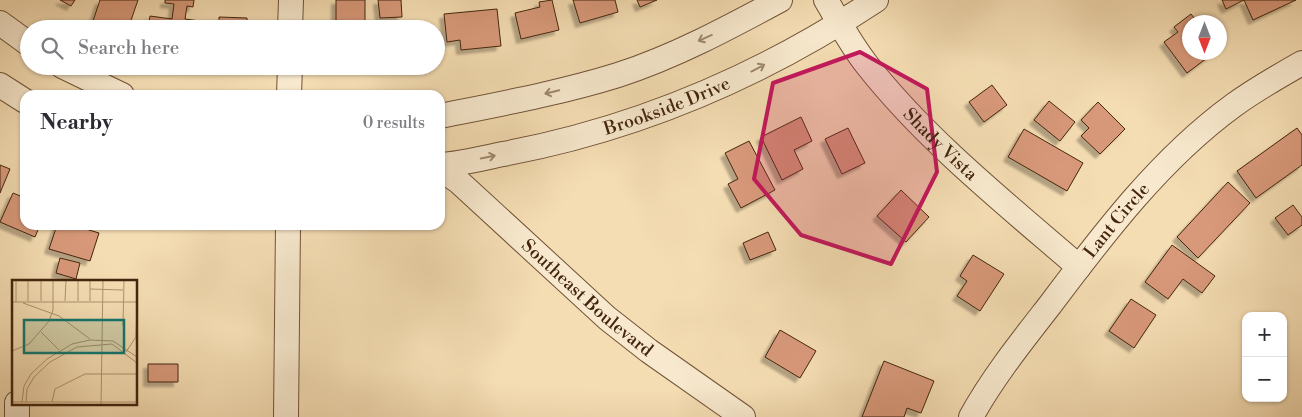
<!DOCTYPE html>
<meta charset="utf-8">
<style>
body{margin:0;font-family:"Libre Bodoni",serif;background:#f2f2f3;color:#2b2b33}
.controls{position:absolute;right:15px;bottom:15px;display:grid;overflow:hidden;border-radius:10px;box-shadow:0 1px 4px #0004}
.controls button{width:45px;height:45px;display:grid;place-items:center;padding:0;border:0;border-bottom:1px solid #e1e1e2;background:#fff;color:#2b2b33;font:25px sans-serif}
.compass{position:absolute;left:1182px;top:15px;width:45px;height:45px;border-radius:50%;background:#fff;box-shadow:0 1px 4px #0004;rotate:180deg}
.list{margin:0;padding:0;list-style:none}
h2{display:flex;justify-content:space-between;align-items:center;height:65px;margin:0;padding:0 20px;font-size:21px}
h2 small{font-size:16px;font-weight:400;color:#7c7c81}
.icon{flex:none;width:28px;height:28px;fill:none;stroke:currentColor;stroke-width:2;stroke-linecap:round;stroke-linejoin:round}
.map{position:relative;flex:none;width:1302px;height:417px;overflow:hidden}
.search{position:absolute;background:#fff;box-shadow:0 1px 4px #0004;left:20px;top:20px;width:425px;height:55px;display:flex;align-items:center;gap:12px;box-sizing:border-box;padding:0 18px;border-radius:28px;color:#7c7c81;font-size:19px}
.panel{position:absolute;background:#fff;box-shadow:0 1px 4px #0004;left:20px;top:90px;width:425px;height:140px;border-radius:15px}
.map>svg:first-child{display:block}
.building{fill:#d8997a;stroke:#43250e;filter:url(#shadow)}
.lines{fill:none;stroke-linecap:round;stroke-linejoin:round}
.minor-casing{stroke:#705337;stroke-width:26}
.minor{stroke:#f8e9ce;stroke-width:24}
.oneway{stroke:#9e876e}
.marked{fill:#c2185b;fill-opacity:0.2;stroke:#c2185b;stroke-width:4;stroke-linejoin:round}
.labels{text-anchor:middle;dominant-baseline:central;stroke-width:4;stroke-linejoin:round;paint-order:stroke}
.street-label{font-size:18px;fill:#43250e;stroke:#f8e9ce}
.inset-road{fill:none;stroke:#ae9371;stroke-width:1}
.view{fill:#0f766e;fill-opacity:0.15;stroke:#0f766e;stroke-width:2.5}
.inset-edge{fill:none;stroke:#43250e;stroke-width:2.5}
</style>
<div class="map">
<svg width="1302" height="417" viewBox="0 0 1302 417">
<defs>
<filter id="shadow"><feDropShadow dx="-4.5" dy="4.5" stdDeviation="1" flood-color="#0004"/></filter>
</defs>
<rect width="100%" height="100%" fill="#f5ddb3"/>
<filter id="stains"><feTurbulence type="fractalNoise" baseFrequency=".004" numOctaves="4"/><feColorMatrix values="0 0 0 0 .2 0 0 0 0 .09 0 0 0 0 .02 0 0 0 .5 -.17"/></filter>
<radialGradient id="worn" r=".72"><stop offset=".6" stop-color="#630" stop-opacity="0"/><stop offset="1" stop-color="#630" stop-opacity=".3"/></radialGradient>
<path class="building" d="M 60,0 L 75,0 L 71,6 Z
M 100,0 L 138,0 L 128,29 L 116,29 L 93,21 Z
M 165,0 L 194,0 L 193,7 L 187,6 L 185,19 L 200,21 L 199,29 L 148,29 L 150,16 L 172,19 L 174,4 L 165,3 Z
M 336,0 L 365,0 L 365,29 L 336,28 Z
M 378,0 L 401,0 L 402,17 L 380,18 Z
M 552,0 L 559,30 L 521,39 L 515,13 L 540,7 L 539,2 Z
M 573,0 L 615,0 L 618,12 L 580,23 Z
M 637,0 L 657,0 L 640,7 Z
M 1222,0 L 1296,0 L 1253,20 L 1244,0 L 1226,9 Z
M 497,9 L 501,46 L 461,50 L 460,40 L 447,42 L 444,14 Z
M 1191,14 L 1197,22 L 1190,22 L 1190,52 L 1215,52 L 1187,73 L 1164,42 L 1178,32 L 1174,27 Z
M 219,17 L 247,18 L 247,29 L 219,29 Z
M 992,85 L 1007,105 L 984,122 L 969,102 Z
M 1049,101 L 1075,122 L 1060,141 L 1034,120 Z
M 1098,102 L 1125,129 L 1100,154 L 1081,136 L 1089,128 L 1081,120 Z
M 801,117 L 812,141 L 794,150 L 803,169 L 782,180 L 761,137 Z
M 848,128 L 865,163 L 842,174 L 825,139 Z
M 1297,128 L 1302,135 L 1302,165 L 1256,198 L 1237,171 Z
M 1024,129 L 1083,163 L 1067,191 L 1008,157 Z
M 749,141 L 775,190 L 741,208 L 728,184 L 738,179 L 725,153 Z
M 0,165 L 10,169 L 0,193 Z
M 1228,182 L 1250,203 L 1198,258 L 1177,237 Z
M 901,190 L 929,217 L 906,242 L 877,216 Z
M 13,193 L 25,198 L 25,225 L 40,225 L 35,237 L 0,222 Z
M 1293,205 L 1302,217 L 1302,225 L 1288,235 L 1275,218 Z
M 57,225 L 73,225 L 99,233 L 90,261 L 49,249 Z
M 768,232 L 776,250 L 750,260 L 743,243 Z
M 1172,245 L 1215,276 L 1202,293 L 1183,279 L 1168,299 L 1145,282 Z
M 973,255 L 1004,274 L 980,311 L 957,296 L 967,281 L 960,276 Z
M 60,258 L 80,263 L 76,279 L 56,273 Z
M 1131,299 L 1156,315 L 1134,348 L 1109,331 Z
M 780,330 L 816,351 L 800,378 L 765,357 Z
M 884,361 L 934,381 L 921,413 L 907,408 L 904,417 L 862,417 Z
M 148,364 L 178,364 L 178,382 L 148,382 Z"/>
<g class="lines">
<defs>
<g id="minor">
<path id="s1" d="M 826,0 C 839,22 851,45 867,65 C 926,140 1006,204 1079,267"/>
<path d="M 0,23 L 29,44"/>
<path d="M 290,29 L 291,0"/>
<path d="M 62,66 L 122,95"/>
<path d="M 0,85 L 25,101"/>
<path d="M 289,95 L 290,66"/>
<path d="M 440,116 C 500,104 560,93 618,75 C 674,57 728,28 780,0"/>
<path id="s2" d="M 440,165 C 461,164 483,158 503,154 C 637,129 763,75 876,0"/>
<path id="s3" d="M 440,169 L 458,181 L 607,318 L 649,351 L 743,417"/>
<path d="M 17,403 L 17,417"/>
<path d="M 286,417 L 288,225"/>
<path id="s4" d="M 971,417 C 993,377 1022,341 1050,305 C 1104,233 1161,158 1234,105 C 1256,89 1279,76 1302,63"/>
</g>
</defs>
<use href="#minor" class="minor-casing"/>
<use href="#minor" class="minor"/>
</g>
<defs><path id="oneway-shaft" d="M-6 0H5M1.5-3L5.5 0L1.5 3" fill="none" stroke-width="1.6" stroke-linecap="round" stroke-linejoin="round" transform="scale(1.25)"/></defs>
<g class="oneway">
<use href="#oneway-shaft" transform="translate(705 38) rotate(156)"/>
<use href="#oneway-shaft" transform="translate(758 68) rotate(-28)"/>
<use href="#oneway-shaft" transform="translate(552 92) rotate(166)"/>
<use href="#oneway-shaft" transform="translate(488 157) rotate(-11)"/>
</g>
<path class="marked" d="M 860,52 L 927,89 L 937,172 L 891,264 L 801,235 L 754,179 L 773,83 Z"/>
<g class="labels">
<g class="street-label">
<text stroke="none"><textPath href="#s2" startOffset="235">Brookside Drive</textPath></text>
<text stroke="none"><textPath href="#s1" startOffset="185">Shady Vista</textPath></text>
<text stroke="none"><textPath href="#s4" startOffset="245">Lant Circle</textPath></text>
<text stroke="none"><textPath href="#s3" startOffset="196">Southeast Boulevard</textPath></text>
</g>
</g>
<g transform="translate(12 280)">
<rect width="125" height="125" fill="#f5ddb3"/>
<path class="inset-road" d="M 16,0 L 16,21M 78,9 L 111,10M 29,21 L 29,0M 53,21 L 54,0M 66,21 L 66,0M 78,21 L 78,0M 0,22 L 125,22M 4,22 L 4,0M 11,23 L 47,36 L 78,59M 111,46 L 112,0M 29,52 L 47,70M 0,71 L 17,64 L 37,41 L 41,30 L 41,0M 114,72 L 124,57 L 125,23M 0,122 L 125,122M 10,122 L 12,106 L 19,94 L 35,79 L 60,64 L 78,60 L 101,61 L 125,77M 14,122 L 15,109 L 22,97 L 38,82 L 65,67 L 100,64 L 125,83M 40,122 L 43,109 L 73,94 L 125,94M 89,125 L 91,0"/>
<path class="view" d="M 12,40 L 112,40 L 112,73 L 12,73 Z"/>
<rect width="125" height="125" class="inset-edge"/>
</g>
<rect width="100%" height="100%" filter="url(#stains)"/>
<rect width="100%" height="100%" fill="url(#worn)"/>
</svg>
<div class="controls">
<button>+</button>
<button>−</button>
</div>
<svg class="compass" viewBox="-18 -18 36 36"><path d="M0-13l5 13h-10z" fill="#e53935"/><path d="M0 13l5-13h-10z" fill="#7c7c81"/></svg>
<div class="search"><svg class="icon" aria-label="search" viewBox="0 0 24 24"><circle cx="10" cy="10" r="6"/><path d="M15 15l6 6"/></svg>Search here</div>
<section class="panel">
<h2>Nearby<small>0 results</small></h2>
<ul class="list">
</ul>
</section>
</div>
